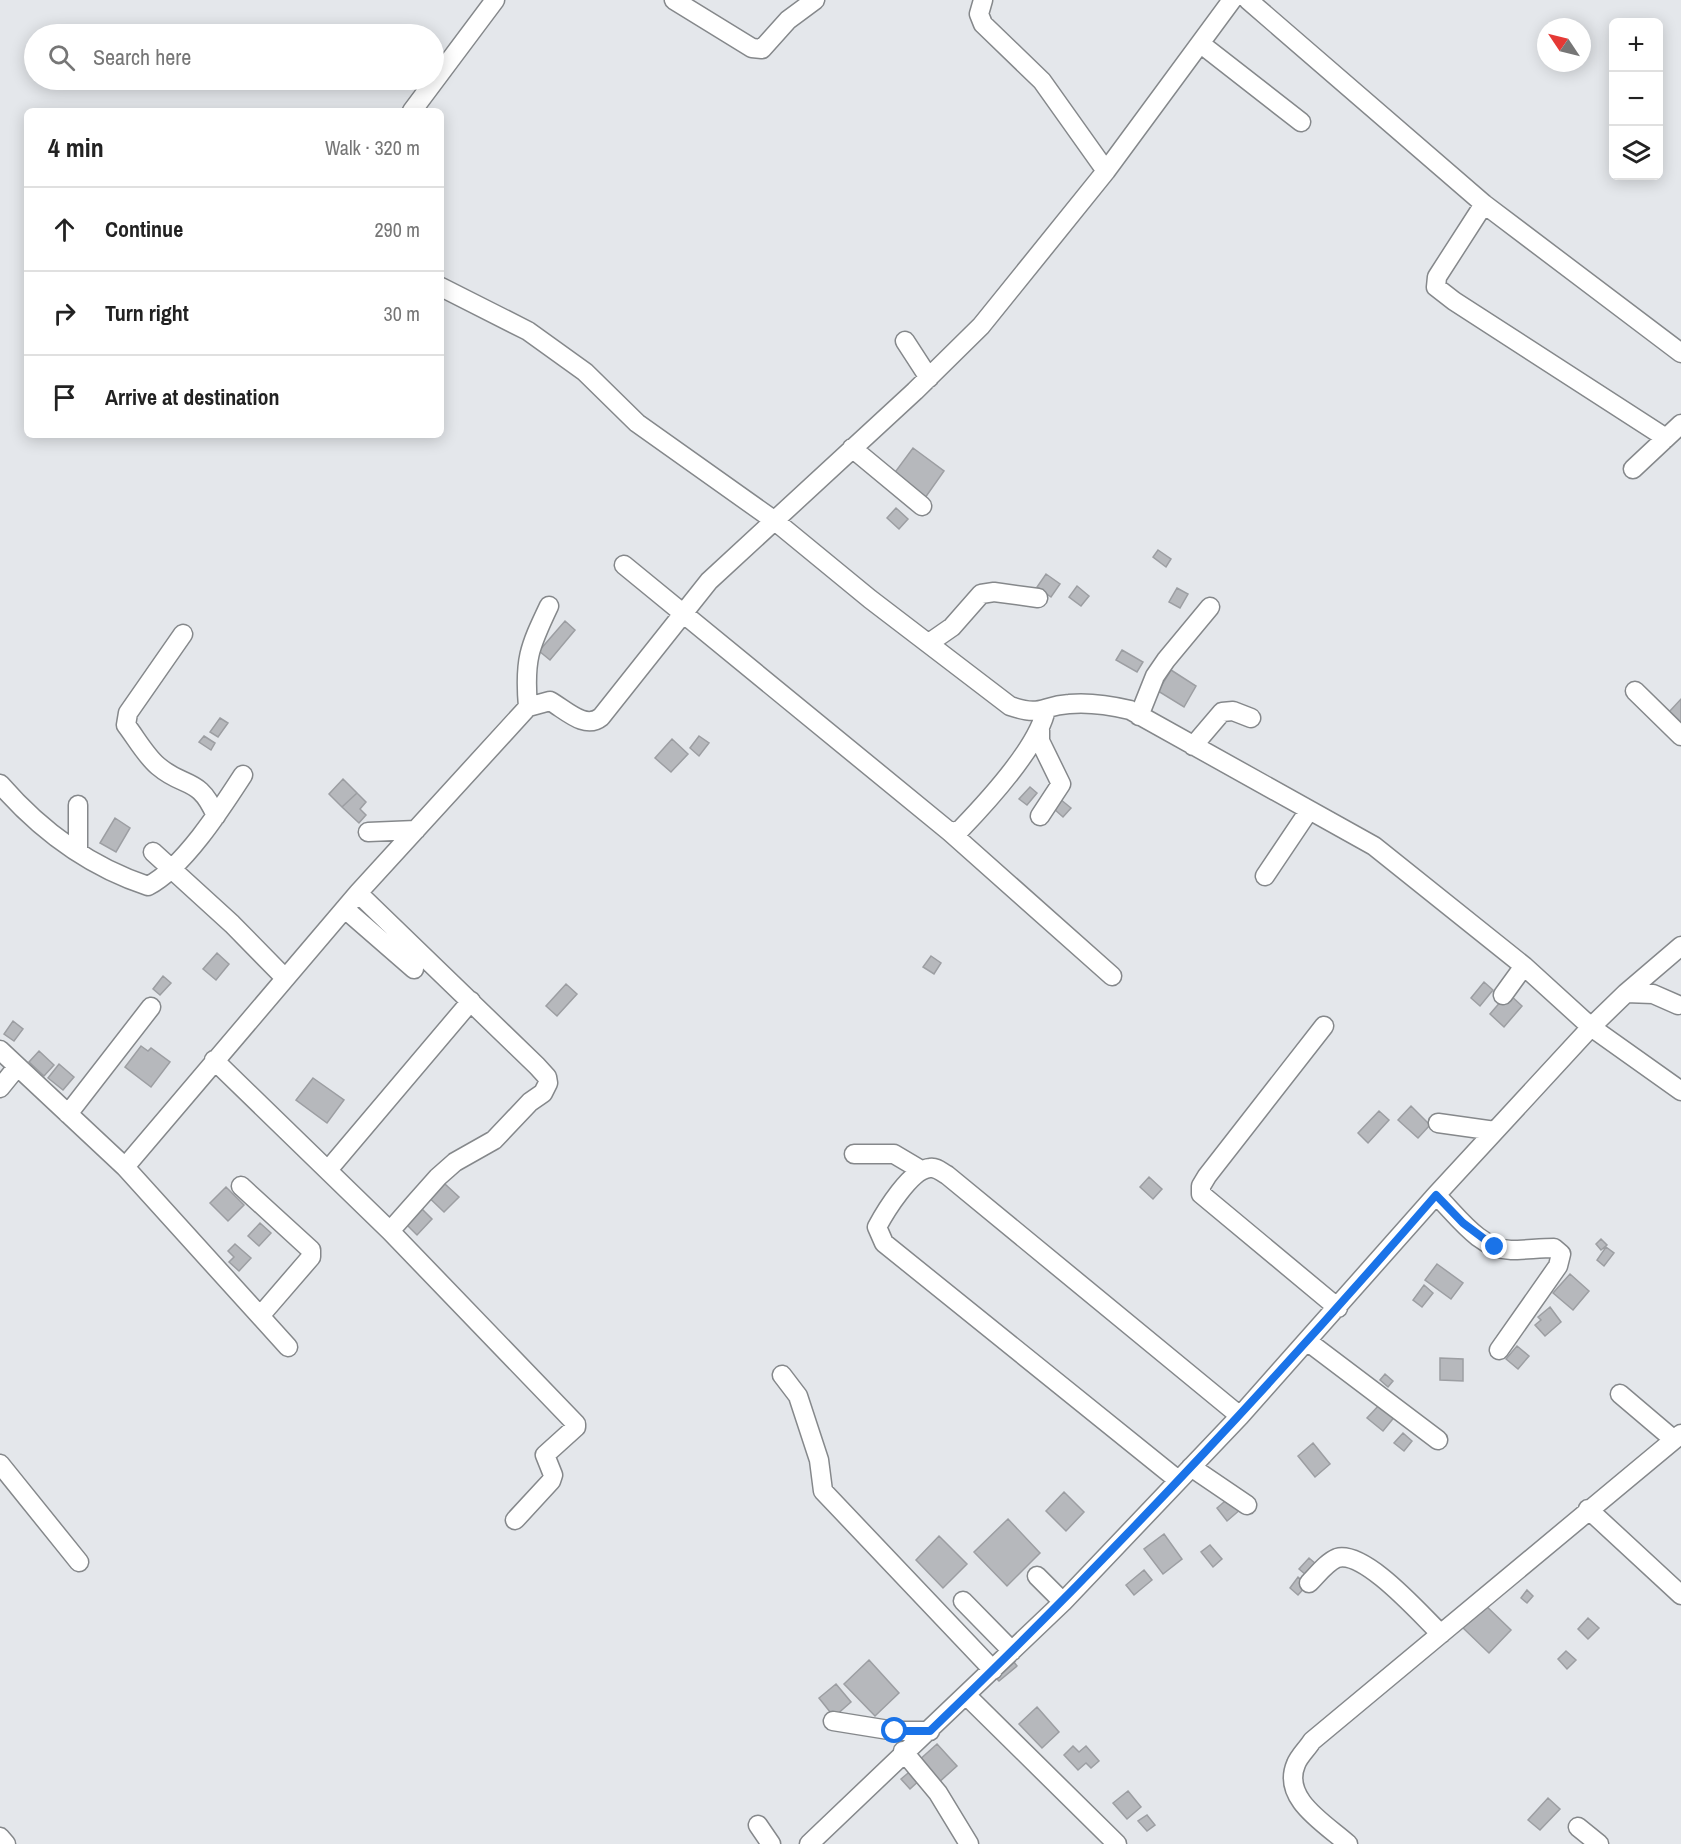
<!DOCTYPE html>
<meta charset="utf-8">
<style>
body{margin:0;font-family:"Archivo Narrow",sans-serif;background:#f6f6f6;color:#222}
.controls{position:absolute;right:18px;top:18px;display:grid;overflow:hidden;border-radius:9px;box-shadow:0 3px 15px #0003}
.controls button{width:54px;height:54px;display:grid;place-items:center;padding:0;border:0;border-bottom:2px solid #e0e0e0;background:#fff;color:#222;font:30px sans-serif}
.compass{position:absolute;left:1537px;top:18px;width:54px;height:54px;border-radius:50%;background:#fff;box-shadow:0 3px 15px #0003;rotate:305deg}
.stop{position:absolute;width:18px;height:18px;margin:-14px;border:4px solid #1a73e8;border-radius:50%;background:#fff}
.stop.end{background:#1a73e8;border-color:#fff;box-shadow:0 2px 6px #0008}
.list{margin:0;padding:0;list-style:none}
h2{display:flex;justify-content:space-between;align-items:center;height:78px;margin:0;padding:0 24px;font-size:26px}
h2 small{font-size:20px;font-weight:400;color:#767676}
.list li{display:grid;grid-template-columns:39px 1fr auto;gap:18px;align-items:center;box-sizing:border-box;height:84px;padding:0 24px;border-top:2px solid #e0e0e0}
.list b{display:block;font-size:22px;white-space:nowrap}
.list em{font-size:20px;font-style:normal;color:#767676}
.icon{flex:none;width:33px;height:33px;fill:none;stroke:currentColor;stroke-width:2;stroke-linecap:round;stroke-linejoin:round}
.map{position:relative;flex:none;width:1681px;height:1844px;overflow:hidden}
.search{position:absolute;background:#fff;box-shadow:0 3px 15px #0003;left:24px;top:24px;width:420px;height:66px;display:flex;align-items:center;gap:15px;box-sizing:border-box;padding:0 21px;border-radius:33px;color:#767676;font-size:22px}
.panel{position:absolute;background:#fff;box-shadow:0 3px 15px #0003;left:24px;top:108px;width:420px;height:330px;border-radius:9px}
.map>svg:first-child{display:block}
.building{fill:#b6b8bc;stroke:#9c9ea2;stroke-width:1.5}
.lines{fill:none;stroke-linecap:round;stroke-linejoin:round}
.minor-casing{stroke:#85888b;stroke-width:21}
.minor{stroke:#fff;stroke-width:18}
.route{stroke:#1a73e8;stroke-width:8}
</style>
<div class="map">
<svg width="1681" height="1844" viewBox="0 0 1681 1844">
<rect width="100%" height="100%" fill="#e4e7eb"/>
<path class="building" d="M 913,448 L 944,471 L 925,498 L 893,475 Z
M 896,508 L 908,519 L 899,529 L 887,518 Z
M 1158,550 L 1171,559 L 1166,567 L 1153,557 Z
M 1046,574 L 1060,584 L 1051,597 L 1037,587 Z
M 1077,586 L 1089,596 L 1081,606 L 1069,597 Z
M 1177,588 L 1188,594 L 1180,608 L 1169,602 Z
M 565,621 L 575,630 L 550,660 L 539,651 Z
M 1122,650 L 1143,662 L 1137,672 L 1116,660 Z
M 1171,670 L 1196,686 L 1184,707 L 1158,691 Z
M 1681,699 L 1681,723 L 1669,712 Z
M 220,718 L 228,723 L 218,737 L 210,732 Z
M 204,736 L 215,743 L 211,750 L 199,742 Z
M 699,736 L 709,743 L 699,756 L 690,748 Z
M 672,739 L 688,754 L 671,772 L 655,758 Z
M 343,779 L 357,793 L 342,807 L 329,794 Z
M 1030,787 L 1037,793 L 1027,805 L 1019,799 Z
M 357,793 L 366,802 L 360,809 L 366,815 L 359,823 L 342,807 Z
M 1060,799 L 1071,808 L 1063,817 L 1053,808 Z
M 115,818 L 130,828 L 116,852 L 100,843 Z
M 217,953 L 229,964 L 216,980 L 203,969 Z
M 931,956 L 941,963 L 934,974 L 923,967 Z
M 163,976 L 171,983 L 160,995 L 153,989 Z
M 1484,982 L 1493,990 L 1480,1006 L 1471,998 Z
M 566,984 L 577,994 L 557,1016 L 546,1006 Z
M 1508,993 L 1522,1006 L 1504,1027 L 1490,1014 Z
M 13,1021 L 23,1029 L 14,1041 L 4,1034 Z
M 141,1046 L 148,1051 L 151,1048 L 170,1062 L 151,1087 L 125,1067 Z
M 39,1051 L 54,1065 L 44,1076 L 29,1062 Z
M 59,1064 L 74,1077 L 63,1090 L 48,1078 Z
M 313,1078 L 344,1100 L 327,1123 L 296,1100 Z
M 1411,1106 L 1430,1125 L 1418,1138 L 1398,1120 Z
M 1379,1111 L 1389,1120 L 1368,1143 L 1358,1133 Z
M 432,1172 L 459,1197 L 444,1212 L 418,1187 Z
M 1149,1177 L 1162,1189 L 1153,1199 L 1140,1187 Z
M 226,1187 L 244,1205 L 228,1221 L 210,1203 Z
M 417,1204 L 432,1219 L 417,1235 L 402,1220 Z
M 260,1223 L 271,1233 L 259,1246 L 248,1236 Z
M 1601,1239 L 1607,1245 L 1601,1250 L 1596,1244 Z
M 235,1244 L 251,1258 L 239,1271 L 229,1262 L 234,1257 L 228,1251 Z
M 1606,1247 L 1614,1253 L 1604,1266 L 1597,1260 Z
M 1437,1264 L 1463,1283 L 1451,1299 L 1425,1280 Z
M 1570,1274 L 1589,1291 L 1573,1310 L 1553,1293 Z
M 1424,1285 L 1433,1293 L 1422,1307 L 1413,1300 Z
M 1550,1307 L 1561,1322 L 1545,1336 L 1535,1325 L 1541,1320 L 1538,1317 Z
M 1517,1346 L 1529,1356 L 1518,1369 L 1506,1359 Z
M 1440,1358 L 1463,1359 L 1463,1381 L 1440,1380 Z
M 1385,1374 L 1393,1381 L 1388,1387 L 1380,1380 Z
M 1382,1402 L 1396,1415 L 1383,1431 L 1367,1418 Z
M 1403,1433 L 1412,1441 L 1404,1451 L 1394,1443 Z
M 1313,1443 L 1330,1464 L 1315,1477 L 1298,1456 Z
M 1064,1492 L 1084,1512 L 1066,1531 L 1046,1511 Z
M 1231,1496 L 1241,1509 L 1227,1521 L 1217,1508 Z
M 1008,1519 L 1040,1553 L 1007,1586 L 974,1552 Z
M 1164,1534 L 1182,1559 L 1163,1574 L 1144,1549 Z
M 939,1536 L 967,1564 L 943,1588 L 916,1560 Z
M 1210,1545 L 1222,1559 L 1213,1567 L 1201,1552 Z
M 1309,1558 L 1316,1564 L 1306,1575 L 1299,1569 Z
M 1144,1570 L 1152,1580 L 1134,1595 L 1126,1585 Z
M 1298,1577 L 1307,1585 L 1298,1595 L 1290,1588 Z
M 1527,1590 L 1533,1596 L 1527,1603 L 1521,1598 Z
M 1483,1603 L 1511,1630 L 1489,1653 L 1461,1626 Z
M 1588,1618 L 1599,1628 L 1588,1639 L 1578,1629 Z
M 1566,1651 L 1576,1660 L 1567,1669 L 1558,1659 Z
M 1010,1657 L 1017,1666 L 999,1681 L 991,1673 Z
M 869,1660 L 899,1693 L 875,1716 L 844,1684 Z
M 836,1684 L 851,1702 L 834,1717 L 819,1698 Z
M 1037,1707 L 1059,1732 L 1042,1748 L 1019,1724 Z
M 937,1744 L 957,1766 L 937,1784 L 917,1762 Z
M 1073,1746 L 1079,1752 L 1086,1746 L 1099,1761 L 1091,1768 L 1086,1763 L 1078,1770 L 1064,1755 Z
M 914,1768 L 922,1778 L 910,1789 L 901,1779 Z
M 1128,1791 L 1141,1807 L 1127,1819 L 1113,1803 Z
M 1548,1798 L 1560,1809 L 1540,1830 L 1528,1820 Z
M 1147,1815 L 1155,1825 L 1147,1831 L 1138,1821 Z"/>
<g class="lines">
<defs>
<path id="minor" d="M 674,0 L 752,48 L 762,49 L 788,20 L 815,0
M 983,0 L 979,14 L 983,24 L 1042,81 L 1106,171
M 1248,0 L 1484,204 L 1681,353
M 1201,44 L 1301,122
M 412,111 L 495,0
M 1484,204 L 1437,277 L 1436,287 L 1454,301 L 1666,438
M 441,287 L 528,331 L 585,372 L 637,423 L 775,521 L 870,599 L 1010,706 C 1043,717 1040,706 1069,704 C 1090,702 1109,705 1130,710 L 1374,846 L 1524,966 L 1591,1027 L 1681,1091
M 905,341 L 929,378
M 852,448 L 922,506
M 1633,469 L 1681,424
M 624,565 L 950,832 L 960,830 C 987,802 1039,746 1046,709
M 183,634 L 128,713 L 126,725 C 136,738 146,756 158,766 C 185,789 199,776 216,816
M 929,643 L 952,627 L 981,594 L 994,592 L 1038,598
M 1635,691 L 1681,736
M 528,707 C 524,660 529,648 549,606
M 1139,716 L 1155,676 L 1166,660 L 1210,607
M 1040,730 L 1040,741 L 1061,784 L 1040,816
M 1193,746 L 1222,712 L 1233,711 L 1251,718
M 0,784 C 40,830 90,867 148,886 C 183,868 221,809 243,775
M 78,805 L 78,852
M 368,832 L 416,830
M 950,832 L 1112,976
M 153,852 L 232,924 L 285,978
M 1265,876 L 1308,812
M 358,893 L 537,1066 L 547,1077 L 548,1083 L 543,1093 L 530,1102 L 494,1140 L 455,1162 L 438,1177 L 390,1231
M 345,909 L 414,969
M 1626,993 L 1653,994 L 1678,1005
M 1503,995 L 1524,966
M 1324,1026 L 1207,1176 L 1201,1186 L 1201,1194 L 1338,1308
M 0,1050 L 125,1167 L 358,893 L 528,707 L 550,701 C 566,710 585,730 601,717 L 709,581 L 915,391 L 981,326 L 1106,171 L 1232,0
M 214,1060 L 390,1231 L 576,1424 L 576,1427 L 545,1455 L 553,1475 L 551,1481 L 515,1520
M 0,1088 L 17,1067
M 68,1114 L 151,1007
M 1438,1123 L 1495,1131
M 854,1154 L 894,1154 L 921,1170
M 125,1167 L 288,1347
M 328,1170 L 471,1001
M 241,1186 L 311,1250 L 311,1257 L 260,1316
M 1436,1195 C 1457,1215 1479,1249 1511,1250 C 1525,1250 1540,1248 1554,1248 L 1561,1254 L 1558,1266 L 1499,1350
M 1307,1341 L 1438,1440
M 782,1375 L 798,1396 L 819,1460 L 823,1491 L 993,1670
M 1620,1394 L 1673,1439
M 0,1464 L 79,1562
M 1191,1467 L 1247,1505
M 1178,1480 L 884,1243 L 877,1227 C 885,1212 911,1169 930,1168 C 937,1167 941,1172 947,1175 L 1240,1416
M 1588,1509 L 1681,1595
M 1037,1576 L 1063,1602
M 1309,1583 C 1317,1575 1327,1562 1337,1558 C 1365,1550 1421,1615 1441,1634
M 963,1601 L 1012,1651
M 967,1696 L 1117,1844
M 833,1721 L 895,1731 L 930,1731
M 903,1751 L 938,1793 L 969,1844
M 758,1825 L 771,1844
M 1578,1827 L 1599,1844
M 0,1837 L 6,1844
M 809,1844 L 1063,1602 L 1240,1416 L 1436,1195 L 1591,1027 L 1626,993 L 1681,946
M 1348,1844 C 1326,1824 1281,1799 1296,1764 C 1299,1756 1307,1749 1312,1741 L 1681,1434"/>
</defs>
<use href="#minor" class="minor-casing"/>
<use href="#minor" class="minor"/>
</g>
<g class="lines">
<path class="route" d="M 895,1731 L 930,1731 C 1107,1561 1275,1381 1436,1195 L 1463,1223 L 1495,1247"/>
</g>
</svg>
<div class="controls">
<button>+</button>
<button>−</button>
<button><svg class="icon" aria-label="layers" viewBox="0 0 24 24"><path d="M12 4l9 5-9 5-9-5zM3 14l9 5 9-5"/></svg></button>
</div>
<svg class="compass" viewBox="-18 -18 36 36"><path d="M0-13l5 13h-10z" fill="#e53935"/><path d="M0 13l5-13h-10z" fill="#767676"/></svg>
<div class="stop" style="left:895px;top:1731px"></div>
<div class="stop end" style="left:1495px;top:1247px"></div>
<div class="search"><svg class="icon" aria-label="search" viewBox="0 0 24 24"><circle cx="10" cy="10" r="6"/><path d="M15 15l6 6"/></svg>Search here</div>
<section class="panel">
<h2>4 min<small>Walk · 320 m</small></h2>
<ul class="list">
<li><svg class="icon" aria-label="ahead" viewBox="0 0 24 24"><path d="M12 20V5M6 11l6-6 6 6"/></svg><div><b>Continue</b></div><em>290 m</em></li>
<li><svg class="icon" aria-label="right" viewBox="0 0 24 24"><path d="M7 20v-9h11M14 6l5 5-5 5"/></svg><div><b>Turn right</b></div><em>30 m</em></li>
<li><svg class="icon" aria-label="arrive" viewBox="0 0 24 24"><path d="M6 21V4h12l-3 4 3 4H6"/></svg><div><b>Arrive at destination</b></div></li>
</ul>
</section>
</div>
